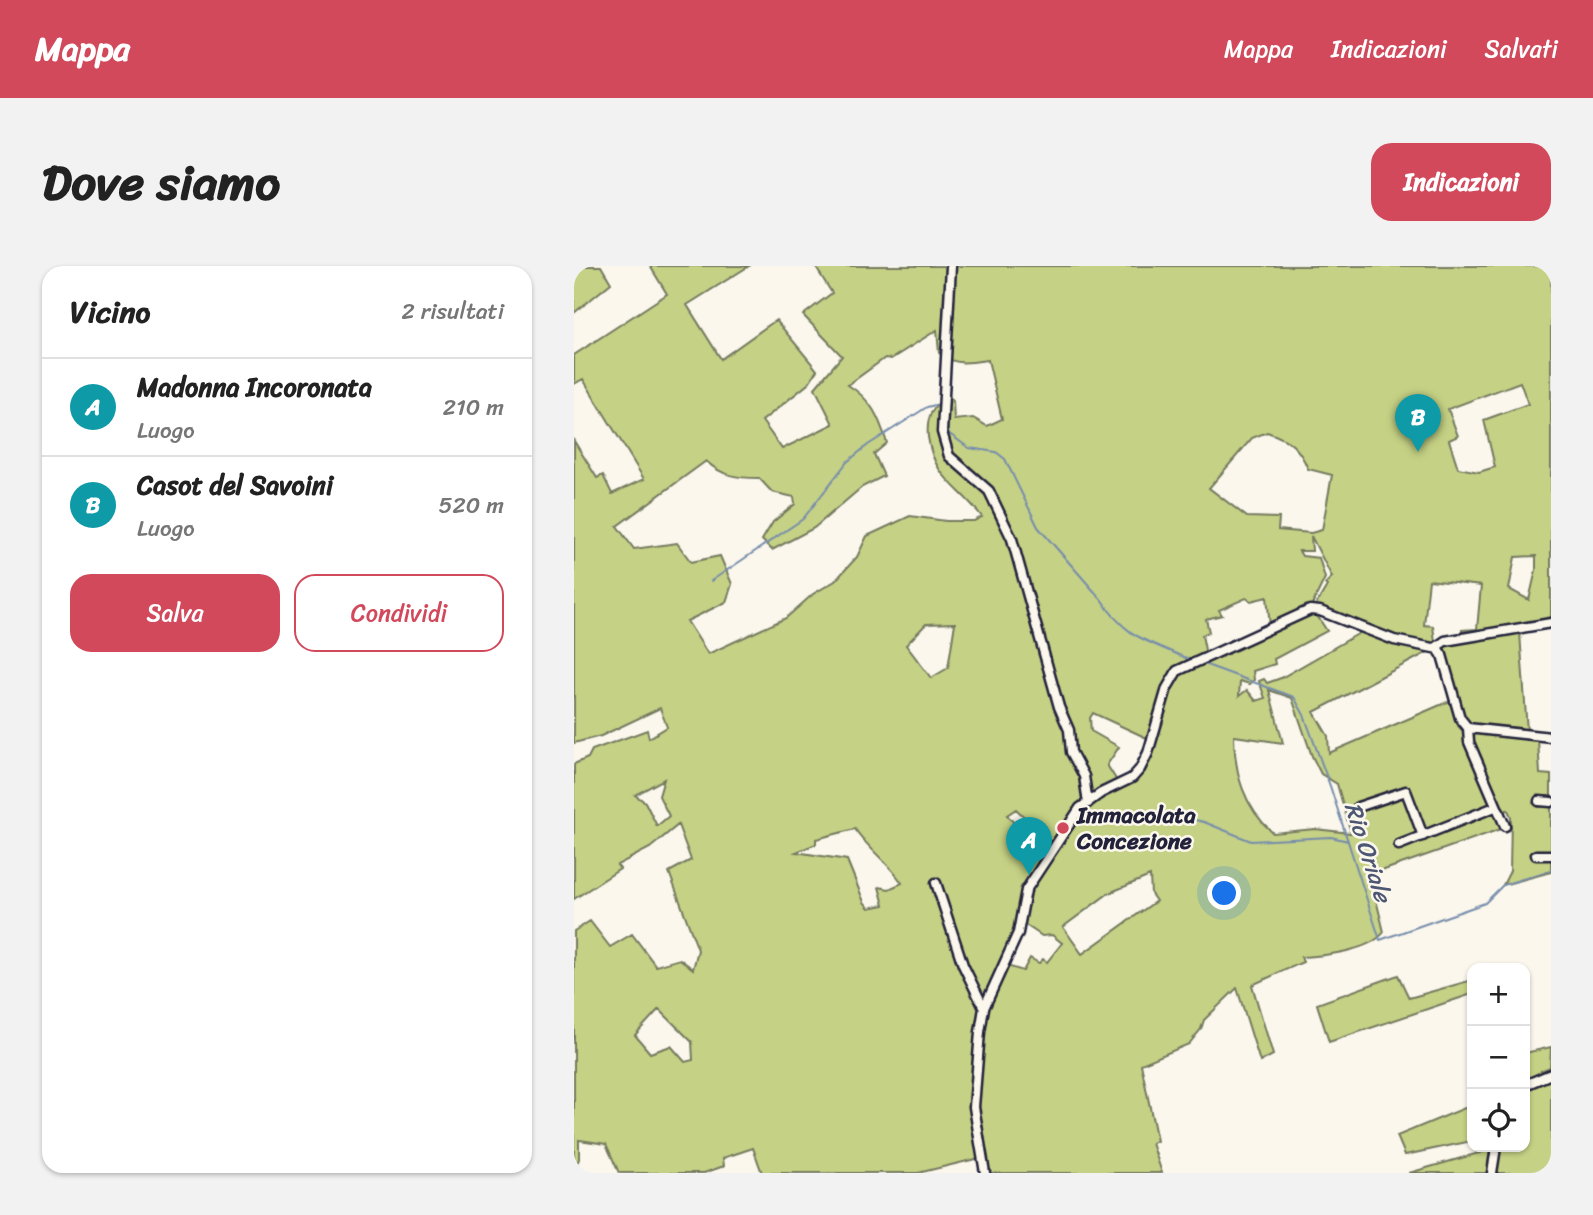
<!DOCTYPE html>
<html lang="it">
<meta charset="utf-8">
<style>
body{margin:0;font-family:Sriracha,sans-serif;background:#f2f2f2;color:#222}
.controls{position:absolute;right:21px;bottom:21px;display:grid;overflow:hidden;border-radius:14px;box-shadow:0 2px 5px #0004}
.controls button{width:63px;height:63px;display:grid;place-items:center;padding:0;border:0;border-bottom:2px solid #e0e0e0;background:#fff;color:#222;font:35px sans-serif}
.you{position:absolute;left:651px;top:628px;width:24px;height:24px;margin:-18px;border:5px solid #fff;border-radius:50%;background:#1a73e8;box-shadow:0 0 0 10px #1a73e833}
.badge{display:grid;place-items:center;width:46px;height:46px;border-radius:50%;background:#d1495b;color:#fff;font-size:23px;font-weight:700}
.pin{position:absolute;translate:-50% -58px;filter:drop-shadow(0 2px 4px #0008)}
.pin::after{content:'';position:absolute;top:37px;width:24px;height:21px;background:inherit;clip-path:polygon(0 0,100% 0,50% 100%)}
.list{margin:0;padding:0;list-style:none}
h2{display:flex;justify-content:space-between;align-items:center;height:91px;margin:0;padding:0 28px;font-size:30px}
h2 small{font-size:23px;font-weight:400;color:#767676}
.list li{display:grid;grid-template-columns:46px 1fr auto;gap:21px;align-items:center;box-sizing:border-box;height:98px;padding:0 28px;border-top:2px solid #e0e0e0}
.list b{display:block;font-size:26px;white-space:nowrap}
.list p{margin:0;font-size:23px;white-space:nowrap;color:#767676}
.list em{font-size:23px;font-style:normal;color:#767676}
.actions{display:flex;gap:14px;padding:21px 28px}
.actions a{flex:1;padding:16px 0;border:2px solid #d1495b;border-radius:21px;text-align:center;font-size:24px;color:#d1495b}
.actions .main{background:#d1495b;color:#fff}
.icon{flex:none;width:38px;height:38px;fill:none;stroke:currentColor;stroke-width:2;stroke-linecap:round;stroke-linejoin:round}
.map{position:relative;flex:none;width:977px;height:907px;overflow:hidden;border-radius:21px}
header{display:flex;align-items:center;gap:42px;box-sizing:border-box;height:98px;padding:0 35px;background:#d1495b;color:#fff}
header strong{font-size:33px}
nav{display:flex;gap:38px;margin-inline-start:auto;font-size:24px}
.intro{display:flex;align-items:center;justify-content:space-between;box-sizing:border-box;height:168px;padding:0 42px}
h1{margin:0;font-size:49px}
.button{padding:18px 32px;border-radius:21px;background:#d1495b;color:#fff;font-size:24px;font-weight:700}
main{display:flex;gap:42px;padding:0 42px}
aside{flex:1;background:#fff;border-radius:21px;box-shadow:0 2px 5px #0004}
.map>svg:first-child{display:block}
.green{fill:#c5d184;stroke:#747a60;stroke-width:2;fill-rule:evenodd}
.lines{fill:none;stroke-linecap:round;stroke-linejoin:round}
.stream{stroke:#778dad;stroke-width:2}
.minor-casing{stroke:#22223b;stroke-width:13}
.minor{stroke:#fbf7ec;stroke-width:8}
.poi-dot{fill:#d1495b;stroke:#fbf7ec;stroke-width:2.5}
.labels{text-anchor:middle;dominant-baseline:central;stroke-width:5;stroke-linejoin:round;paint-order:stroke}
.poi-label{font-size:23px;font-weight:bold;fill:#22223b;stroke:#fbf7ec;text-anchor:start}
.water-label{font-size:24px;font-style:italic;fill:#4d5774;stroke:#fbf7ec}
</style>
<header>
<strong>Mappa</strong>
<nav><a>Mappa</a><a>Indicazioni</a><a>Salvati</a></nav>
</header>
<div class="intro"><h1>Dove siamo</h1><a class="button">Indicazioni</a></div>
<main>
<aside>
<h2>Vicino<small>2 risultati</small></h2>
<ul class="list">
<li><span class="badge" style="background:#0f9aa8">A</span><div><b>Madonna Incoronata</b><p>Luogo</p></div><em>210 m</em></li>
<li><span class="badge" style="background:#0f9aa8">B</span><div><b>Casot del Savoini</b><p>Luogo</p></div><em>520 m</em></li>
</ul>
<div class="actions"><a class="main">Salva</a><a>Condividi</a></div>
</aside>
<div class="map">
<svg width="977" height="907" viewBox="0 0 977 907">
<rect width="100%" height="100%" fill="#fbf7ec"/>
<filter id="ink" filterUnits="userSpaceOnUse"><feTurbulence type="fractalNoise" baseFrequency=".0143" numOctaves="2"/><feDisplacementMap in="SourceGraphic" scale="14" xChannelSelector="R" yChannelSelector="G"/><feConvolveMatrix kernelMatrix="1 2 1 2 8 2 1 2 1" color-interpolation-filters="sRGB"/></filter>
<g filter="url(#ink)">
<path class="green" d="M 0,0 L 27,0 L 37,17 L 0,47 Z
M 76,0 L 175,0 L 113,39 L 147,93 L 202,54 L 243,104 L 234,118 L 188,155 L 208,183 L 259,158 L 241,122 L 268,90 L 229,49 L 258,27 L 241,0 L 977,0 L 977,358 L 946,367 L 953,465 L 898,459 L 889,450 L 869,380 L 946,367 L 944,363 L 888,371 L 888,364 L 903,363 L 907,320 L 855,314 L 850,359 L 859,360 L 861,376 L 857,380 L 822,373 L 740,342 L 753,320 L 751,318 L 758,311 L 737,270 L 738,285 L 725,285 L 728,290 L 745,292 L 751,312 L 737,341 L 696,360 L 693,331 L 677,335 L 672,332 L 645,344 L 648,349 L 632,353 L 635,366 L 628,369 L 632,389 L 602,403 L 593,413 L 575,473 L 519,447 L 516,452 L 517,465 L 545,481 L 533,499 L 543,515 L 510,535 L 480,579 L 442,543 L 433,549 L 471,592 L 463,602 L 444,658 L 408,743 L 400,808 L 406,892 L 344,907 L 188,907 L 179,882 L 149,892 L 150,900 L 130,907 L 45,907 L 32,878 L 5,874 L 5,893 L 0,903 L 0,665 L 16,655 L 36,681 L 58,668 L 82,700 L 106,693 L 119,703 L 124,684 L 95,606 L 117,594 L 104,559 L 76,582 L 43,599 L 46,603 L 0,633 L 0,498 L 14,492 L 18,484 L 73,464 L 75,472 L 93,461 L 86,442 L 27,470 L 0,477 L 0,175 L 23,212 L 29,209 L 38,228 L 70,213 L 9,113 L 0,118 L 0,89 L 93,28 ZM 363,64 L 365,87 C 382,100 394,97 414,94 L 428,153 L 413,160 L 399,152 L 380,154 L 379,135 L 375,130 C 358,141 352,150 354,171 C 360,214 386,220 408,251 L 400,255 L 372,255 L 336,250 L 293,270 L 283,291 L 261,315 L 239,328 L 212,352 L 134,388 L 113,355 L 152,336 L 158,318 L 146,290 L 117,296 L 103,277 L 60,283 L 43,260 L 132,195 C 148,210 163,212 185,212 L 198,226 L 220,231 L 221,238 L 199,256 L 188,274 L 198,284 L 240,262 L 288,221 L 310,210 L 300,188 L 313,177 C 305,151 297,133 274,119 L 311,92 L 317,93 ZM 946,116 L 954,138 L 910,154 L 921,201 L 905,206 L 884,202 L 875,174 L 884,170 L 874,143 ZM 693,166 C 716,174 725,181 734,203 L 758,209 L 748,264 L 737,267 L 704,264 L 705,252 L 673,251 L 635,222 L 678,172 ZM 962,290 L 962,304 L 955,334 L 935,323 L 941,291 ZM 381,357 L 374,402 L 357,412 L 332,379 L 352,358 ZM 90,513 L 85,530 L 95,550 L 83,560 L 71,536 L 61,529 ZM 281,563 C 295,584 315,597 328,617 L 315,623 L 305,621 L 310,639 L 295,642 L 290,636 L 273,594 L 222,586 L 242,578 L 242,573 ZM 85,743 L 118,776 L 119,794 L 111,796 L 97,780 L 76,787 L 61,769 Z
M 742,348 L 753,365 L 700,393 L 701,398 L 679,405 L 680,414 L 676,418 L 666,415 L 665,430 L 673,424 L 682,435 L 691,432 L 685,415 L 690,413 L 693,417 L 707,412 L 789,365 L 856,385 L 740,446 L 754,470 L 755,487 L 878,434 L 884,460 L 891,467 L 918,539 L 820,579 L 822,583 L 920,543 L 927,563 L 796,609 L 810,666 C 796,685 750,690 727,691 L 729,696 L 678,719 L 699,789 L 686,796 L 663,722 L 630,754 L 627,763 L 615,778 L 567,798 L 583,875 L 578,877 L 588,907 L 414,907 L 402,842 L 413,743 L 433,700 L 449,705 L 456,692 L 465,697 L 469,693 L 473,696 L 488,677 L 478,669 L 468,670 L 450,658 L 454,626 L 508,543 L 559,513 L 567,505 L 595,421 L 603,408 L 728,351 ZM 695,424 L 718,432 L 738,490 L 747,508 L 763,518 L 777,567 L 741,563 L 699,567 C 669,540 661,508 660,470 L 709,477 ZM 576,610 L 577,628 L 582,635 L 508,688 L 489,661 L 535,627 Z
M 897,467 L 964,473 L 966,508 L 977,509 L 977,534 L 964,530 L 959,537 L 964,541 L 977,540 L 977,586 L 961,586 L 960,593 L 977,593 L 977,606 L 929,619 L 936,605 L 937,551 L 934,544 L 923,546 Z
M 824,709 L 835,732 L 898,714 L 898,728 L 755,776 L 743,738 Z
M 977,781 L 976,801 L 967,805 L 970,810 L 951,817 L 951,787 Z
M 977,810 L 977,907 L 919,907 L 923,881 L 951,881 L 951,822 Z
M 898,839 L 898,875 L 831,889 L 823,870 Z
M 919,883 L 915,907 L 835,907 Z"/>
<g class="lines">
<path class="stream" d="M 373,158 L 374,167 L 395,182 L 422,186 L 431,193 L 464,261 L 526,332
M 137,315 L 229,253 L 273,196 L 294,179 L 353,141 L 365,138
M 527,333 C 555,376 575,374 618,395
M 627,397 L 720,431 L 730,449 L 756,520 L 806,674 L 911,637 L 929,619 L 977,604
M 595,548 L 630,556 L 677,575 L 757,571 L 774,575"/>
<defs>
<path id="minor" d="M 377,0 L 368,166 L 375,190 L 415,225 L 438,273 L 485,441 L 495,464 L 497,486 L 510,510 L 514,537
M 861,382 L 871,375 L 977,357
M 894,462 L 895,476 L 931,560
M 965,535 L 977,536
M 784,541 L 832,525 L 849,570
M 825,579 L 921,541
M 962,589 L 977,589
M 362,617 L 389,699 L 410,742
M 951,819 L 977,808
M 411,907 L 400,841 L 406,766 L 410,742 L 444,667 L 452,624 L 506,542 L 527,527 L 558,512 L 566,503 L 574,487 L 593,422 L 603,405 L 736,344 L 746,345 L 820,374 L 864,383 L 868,389 L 886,452 L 894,462 L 977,471
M 918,907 L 922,881"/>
</defs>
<use href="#minor" class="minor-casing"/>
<use href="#minor" class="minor"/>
</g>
</g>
<circle class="poi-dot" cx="489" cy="562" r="7"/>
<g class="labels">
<g class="poi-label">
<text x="503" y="549">Immacolata<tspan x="503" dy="26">Concezione</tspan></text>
</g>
<g class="water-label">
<text transform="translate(794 586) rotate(72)">Rio Oriale</text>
</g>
</g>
</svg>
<div class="controls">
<button>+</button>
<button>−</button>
<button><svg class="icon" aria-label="locate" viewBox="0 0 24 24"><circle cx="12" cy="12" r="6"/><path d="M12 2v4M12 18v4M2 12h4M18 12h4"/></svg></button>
</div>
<div class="you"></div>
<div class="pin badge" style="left:455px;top:609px;background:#0f9aa8">A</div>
<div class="pin badge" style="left:844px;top:186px;background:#0f9aa8">B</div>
</div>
</main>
